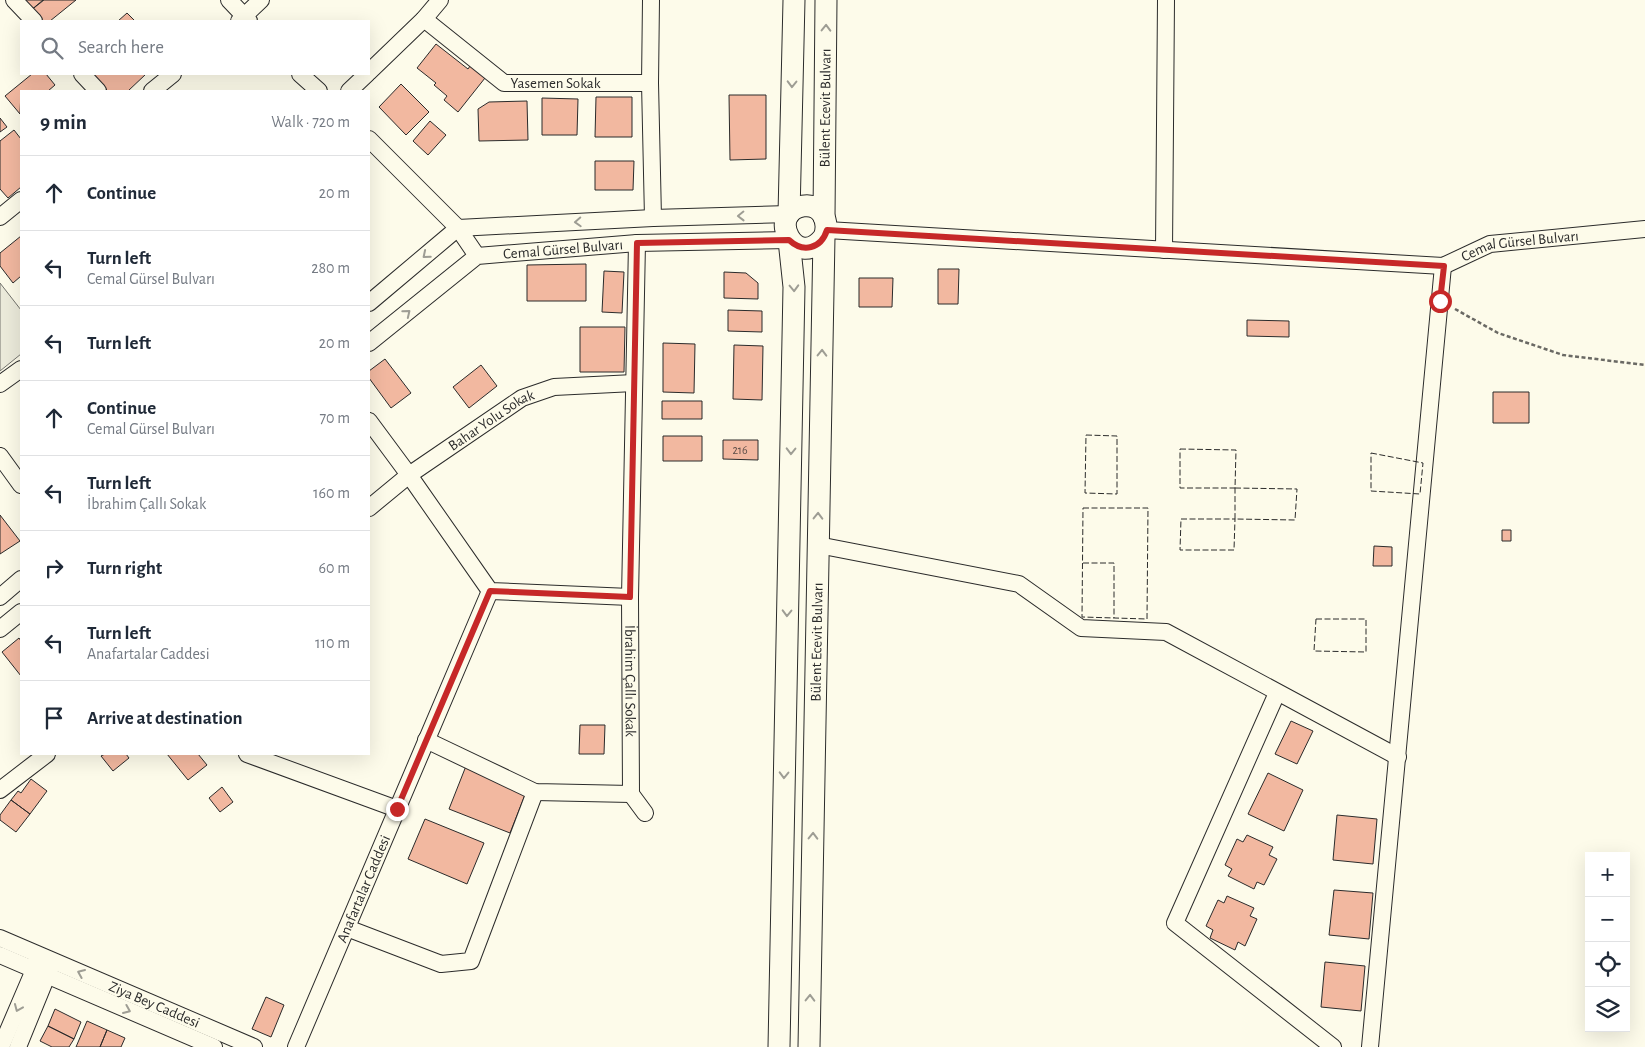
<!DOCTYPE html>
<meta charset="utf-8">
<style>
body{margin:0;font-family:"Alegreya Sans",sans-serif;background:#f2f2f3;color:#1f2937}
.controls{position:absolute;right:15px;bottom:15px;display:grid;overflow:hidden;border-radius:0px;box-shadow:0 5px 20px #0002}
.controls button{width:45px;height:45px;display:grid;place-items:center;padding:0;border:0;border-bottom:1px solid #e0e1e3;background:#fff;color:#1f2937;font:25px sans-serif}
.stop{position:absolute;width:15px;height:15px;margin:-11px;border:4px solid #c62828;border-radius:50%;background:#fff}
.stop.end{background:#c62828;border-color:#fff;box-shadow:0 1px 5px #0008}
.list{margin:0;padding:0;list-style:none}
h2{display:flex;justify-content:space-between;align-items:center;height:65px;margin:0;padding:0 20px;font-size:21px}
h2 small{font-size:16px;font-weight:400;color:#747a83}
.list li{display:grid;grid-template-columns:32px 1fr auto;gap:15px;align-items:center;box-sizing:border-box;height:75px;padding:0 20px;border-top:1px solid #e0e1e3}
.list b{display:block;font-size:19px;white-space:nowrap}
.list p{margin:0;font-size:16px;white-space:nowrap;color:#747a83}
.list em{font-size:16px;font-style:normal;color:#747a83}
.icon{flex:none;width:28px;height:28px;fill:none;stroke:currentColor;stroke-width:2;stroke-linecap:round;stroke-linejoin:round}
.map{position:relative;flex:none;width:1645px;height:1047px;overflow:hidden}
.search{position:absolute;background:#fff;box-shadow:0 5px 20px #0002;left:20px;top:20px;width:350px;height:55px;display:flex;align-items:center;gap:12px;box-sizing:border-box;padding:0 18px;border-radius:0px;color:#747a83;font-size:19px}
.panel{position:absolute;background:#fff;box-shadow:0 5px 20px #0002;left:20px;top:90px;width:350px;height:665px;border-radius:0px}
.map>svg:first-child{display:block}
.green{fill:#ecebdb;stroke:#74746e}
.building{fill:#f2b8a0;stroke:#2b2b2b}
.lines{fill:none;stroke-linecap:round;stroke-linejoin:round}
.minor-casing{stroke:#2b2b2b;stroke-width:18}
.major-casing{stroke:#2b2b2b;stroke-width:23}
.path{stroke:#6a6964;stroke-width:2.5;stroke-dasharray:4 2.5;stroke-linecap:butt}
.minor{stroke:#fdfbea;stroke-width:16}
.major{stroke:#fdfbea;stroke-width:21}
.fence{stroke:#2b2b2b;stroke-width:1;stroke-dasharray:6 2.5;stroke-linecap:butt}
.oneway{stroke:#9e9d94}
.route{stroke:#c62828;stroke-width:6}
.labels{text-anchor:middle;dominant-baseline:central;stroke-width:4;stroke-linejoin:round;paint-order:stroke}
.number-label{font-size:12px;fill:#5d4e48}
.street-label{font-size:15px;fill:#2b2b2b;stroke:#fdfbea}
</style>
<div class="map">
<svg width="1645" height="1047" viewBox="0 0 1645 1047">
<rect width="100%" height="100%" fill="#fdfbea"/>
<path class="green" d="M 0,283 L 21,310 L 21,354 L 0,371 Z"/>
<path class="building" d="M 21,0 L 43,0 L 30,11 Z
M 44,0 L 76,0 L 50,21 L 38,21 L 30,11 Z
M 127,13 L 135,21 L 118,21 Z
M 436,44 L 468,69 L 470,66 L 485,78 L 458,112 L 444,100 L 447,96 L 434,85 L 436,83 L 417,68 Z
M 32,74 L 46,74 L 55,85 L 48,91 L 21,91 L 20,114 L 5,96 Z
M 91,74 L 146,74 L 128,91 L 108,91 Z
M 401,84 L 429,112 L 406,135 L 379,107 Z
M 729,95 L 766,95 L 766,159 L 730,160 Z
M 596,97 L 632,97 L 632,137 L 595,137 Z
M 542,98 L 578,99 L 577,135 L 542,135 Z
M 527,101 L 528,140 L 479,141 L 478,109 L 489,102 Z
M 0,118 L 7,127 L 0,132 Z
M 430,121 L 446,135 L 428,155 L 413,141 Z
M 14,130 L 21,139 L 21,187 L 8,198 L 0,189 L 0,141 Z
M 595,161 L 634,161 L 633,190 L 595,190 Z
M 21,236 L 21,276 L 13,283 L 0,266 L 0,253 Z
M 586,264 L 586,301 L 527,301 L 527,265 Z
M 938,269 L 959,269 L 958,304 L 938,304 Z
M 604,271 L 624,272 L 622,313 L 602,312 Z
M 724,272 L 746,273 L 758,283 L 758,299 L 724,298 Z
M 859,278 L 893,278 L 892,307 L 859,307 Z
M 728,310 L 762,311 L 762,332 L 728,331 Z
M 1247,320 L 1289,321 L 1289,337 L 1247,336 Z
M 580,327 L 625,327 L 624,372 L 580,372 Z
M 663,343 L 695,344 L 694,393 L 663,392 Z
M 734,345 L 763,346 L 762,400 L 733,399 Z
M 385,359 L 411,393 L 391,408 L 369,378 L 369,371 Z
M 481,365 L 497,386 L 469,408 L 453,387 Z
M 1493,392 L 1529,392 L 1529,423 L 1493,423 Z
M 662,401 L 702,401 L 702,419 L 662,419 Z
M 663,436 L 702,436 L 702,461 L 663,461 Z
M 723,440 L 758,440 L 758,460 L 723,459 Z
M 0,515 L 20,541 L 0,554 Z
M 1502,530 L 1511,530 L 1511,541 L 1502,541 Z
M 1374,546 L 1392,547 L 1392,566 L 1373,566 Z
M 19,638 L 21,641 L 21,676 L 2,652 Z
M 1291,721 L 1313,731 L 1297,764 L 1275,754 Z
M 580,725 L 605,725 L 604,754 L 579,754 Z
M 105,754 L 126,754 L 129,758 L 113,771 L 101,756 Z
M 167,754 L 198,754 L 207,765 L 188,780 Z
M 466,766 L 527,790 L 510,833 L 449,809 Z
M 1268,773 L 1303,790 L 1284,831 L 1248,814 Z
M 31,779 L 47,791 L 30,814 L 11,800 L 18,791 L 21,793 Z
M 222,787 L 233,802 L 220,812 L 209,798 Z
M 11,800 L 30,814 L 16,832 L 0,820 L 0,815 Z
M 1337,815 L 1377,819 L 1373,864 L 1333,860 Z
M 425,819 L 484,843 L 467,884 L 408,859 Z
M 1247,835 L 1273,847 L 1269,855 L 1277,859 L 1264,885 L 1257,882 L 1254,889 L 1228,876 L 1232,869 L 1225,865 L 1237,839 L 1243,842 Z
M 1334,890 L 1373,893 L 1369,939 L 1329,935 Z
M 1227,896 L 1254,908 L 1250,916 L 1257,919 L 1245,946 L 1238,942 L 1235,950 L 1210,938 L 1213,930 L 1206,926 L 1218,900 L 1224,903 Z
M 1325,962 L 1365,966 L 1361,1011 L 1321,1007 Z
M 266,997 L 284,1005 L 271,1037 L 252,1029 Z
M 55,1009 L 81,1022 L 74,1039 L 48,1026 Z
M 87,1021 L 107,1030 L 100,1047 L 76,1047 Z
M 48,1026 L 74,1039 L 69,1047 L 52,1047 L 40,1041 Z
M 107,1030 L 125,1038 L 121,1047 L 100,1047 Z"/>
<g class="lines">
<defs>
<g id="minor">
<path d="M 14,0 L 34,21"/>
<path d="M 229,0 L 249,21"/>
<path d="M 651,0 L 650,83 L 653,218"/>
<path id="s1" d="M 424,19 L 504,83 L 650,83"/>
<path d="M 239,21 L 261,0"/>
<path d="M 369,72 L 424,19 L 440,0"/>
<path d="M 82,74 L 98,91"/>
<path d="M 300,74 L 319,91"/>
<path d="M 152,91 L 173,74"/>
<path d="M 349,91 L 367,74"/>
<path d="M 369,139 L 458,228 L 477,256"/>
<path d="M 0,217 L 21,200"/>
<path id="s2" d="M 827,230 L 1443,266 L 1490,244 L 1645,229"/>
<path id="s3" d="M 637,243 L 630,597 L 631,794 L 645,813"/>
<path d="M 1164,250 L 1166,0"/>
<path d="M 369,303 L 458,228 L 653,218 L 789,214"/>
<path id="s4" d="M 369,343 L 477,256 L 637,243 L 789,240"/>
<path d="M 0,384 L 21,369"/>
<path d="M 369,421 L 409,475 L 490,591 L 630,597"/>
<path d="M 0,456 L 21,485"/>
<path id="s5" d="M 369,508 L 409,475 L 522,398 L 554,387 L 634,383"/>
<path d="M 818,545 L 1019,584 L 1081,628 L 1166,632 L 1398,757"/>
<path d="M 0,597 L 21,579"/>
<path d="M 0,629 L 21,612"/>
<path d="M 1277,693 L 1175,923 L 1333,1047"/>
<path d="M 426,740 L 535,792 L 631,794"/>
<path d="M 247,754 L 397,809"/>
<path d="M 0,790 L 47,754"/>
<path d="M 347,928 L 441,964 L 471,961 L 535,792"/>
<path id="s6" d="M 0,938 L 254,1047"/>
<path d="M 0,955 L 214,1047"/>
<path d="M 1,1047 L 34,970 L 37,959"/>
<path d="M 18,1047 L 51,966"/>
<path id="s7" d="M 296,1047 L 490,591"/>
<path d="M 1370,1047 L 1443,266"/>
</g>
<g id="major">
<path d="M 789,214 L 794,0"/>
<path id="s8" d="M 824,217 L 826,0"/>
<path d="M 779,1047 L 794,287 L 789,240"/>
<path id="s9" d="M 809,1047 L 824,237 C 830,222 822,203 803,206 C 765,212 796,273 824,237"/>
</g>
</defs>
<use href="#minor" class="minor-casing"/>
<use href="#major" class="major-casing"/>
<path class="path" d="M 1455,309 L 1498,333 L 1563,355 L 1645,365"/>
<use href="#minor" class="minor"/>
<use href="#major" class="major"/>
<path class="fence" d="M 1086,435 L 1117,436 L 1117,494 L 1085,493 Z
M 1180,449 L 1236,450 L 1235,488 L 1180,488 Z
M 1371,453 L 1423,463 L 1420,494 L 1371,491 Z
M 1235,488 L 1297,489 L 1295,520 L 1235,519 Z
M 1083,508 L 1148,508 L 1147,619 L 1082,617 Z
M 1181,519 L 1235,519 L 1234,550 L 1180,550 Z
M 1083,563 L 1114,563 L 1114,618
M 1316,619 L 1366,619 L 1366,652 L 1314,651 Z"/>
</g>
<defs><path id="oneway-chevron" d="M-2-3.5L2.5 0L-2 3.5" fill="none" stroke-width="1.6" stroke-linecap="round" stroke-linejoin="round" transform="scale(1.25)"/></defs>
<g class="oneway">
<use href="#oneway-chevron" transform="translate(826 28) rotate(-89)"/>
<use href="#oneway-chevron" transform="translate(792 84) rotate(91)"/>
<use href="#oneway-chevron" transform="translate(741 216) rotate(179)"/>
<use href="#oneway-chevron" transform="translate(578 222) rotate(177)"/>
<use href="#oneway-chevron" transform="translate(426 255) rotate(140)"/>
<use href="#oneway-chevron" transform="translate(794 288) rotate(88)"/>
<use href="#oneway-chevron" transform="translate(407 313) rotate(-39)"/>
<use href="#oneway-chevron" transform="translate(822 353) rotate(-89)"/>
<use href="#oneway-chevron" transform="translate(791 451) rotate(91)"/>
<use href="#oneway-chevron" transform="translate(818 516) rotate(-89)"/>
<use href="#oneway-chevron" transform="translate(787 613) rotate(91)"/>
<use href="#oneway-chevron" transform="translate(784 775) rotate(91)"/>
<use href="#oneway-chevron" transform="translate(813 836) rotate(-89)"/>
<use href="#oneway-chevron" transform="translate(81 973) rotate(-157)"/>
<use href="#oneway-chevron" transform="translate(810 998) rotate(-89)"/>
<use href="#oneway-chevron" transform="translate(18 1008) rotate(113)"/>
<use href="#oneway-chevron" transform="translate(127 1010) rotate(23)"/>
</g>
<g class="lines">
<path class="route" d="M 397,809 L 490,591 L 630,597 L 637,243 L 789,240 C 803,253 821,249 827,230 L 1444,266 L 1440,301"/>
</g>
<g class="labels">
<g class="number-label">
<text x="740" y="450">216</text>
</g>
<g class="street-label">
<text stroke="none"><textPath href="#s1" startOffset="154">Yasemen Sokak</textPath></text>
<text stroke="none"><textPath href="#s8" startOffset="109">Bülent Ecevit Bulvarı</textPath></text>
<text stroke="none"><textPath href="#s2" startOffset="698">Cemal Gürsel Bulvarı</textPath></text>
<text stroke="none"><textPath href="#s4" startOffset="225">Cemal Gürsel Bulvarı</textPath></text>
<text stroke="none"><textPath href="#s5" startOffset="151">Bahar Yolu Sokak</textPath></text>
<text stroke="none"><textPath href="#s9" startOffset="405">Bülent Ecevit Bulvarı</textPath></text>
<text stroke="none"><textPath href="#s3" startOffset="438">İbrahim Çallı Sokak</textPath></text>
<text stroke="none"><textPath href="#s7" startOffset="172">Anafartalar Caddesi</textPath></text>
<text stroke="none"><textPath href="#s6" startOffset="168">Ziya Bey Caddesi</textPath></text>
</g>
</g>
</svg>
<div class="controls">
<button>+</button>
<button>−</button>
<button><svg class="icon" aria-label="locate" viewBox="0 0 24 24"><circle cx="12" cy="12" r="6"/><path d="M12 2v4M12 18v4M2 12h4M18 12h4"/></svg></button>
<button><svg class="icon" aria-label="layers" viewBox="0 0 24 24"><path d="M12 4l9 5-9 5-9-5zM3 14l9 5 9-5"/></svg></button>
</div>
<div class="stop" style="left:1440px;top:301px"></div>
<div class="stop end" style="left:397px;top:809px"></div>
<div class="search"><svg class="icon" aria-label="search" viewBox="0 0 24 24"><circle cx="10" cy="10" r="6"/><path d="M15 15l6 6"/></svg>Search here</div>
<section class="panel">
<h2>9 min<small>Walk · 720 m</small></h2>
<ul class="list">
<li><svg class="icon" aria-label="ahead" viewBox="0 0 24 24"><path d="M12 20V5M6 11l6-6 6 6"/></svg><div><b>Continue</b></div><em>20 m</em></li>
<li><svg class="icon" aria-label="left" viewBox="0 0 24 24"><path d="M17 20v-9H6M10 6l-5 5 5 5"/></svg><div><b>Turn left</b><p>Cemal Gürsel Bulvarı</p></div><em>280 m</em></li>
<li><svg class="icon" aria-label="left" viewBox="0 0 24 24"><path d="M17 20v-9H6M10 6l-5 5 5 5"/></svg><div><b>Turn left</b></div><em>20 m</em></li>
<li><svg class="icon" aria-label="ahead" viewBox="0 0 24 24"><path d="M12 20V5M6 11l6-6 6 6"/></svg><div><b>Continue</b><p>Cemal Gürsel Bulvarı</p></div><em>70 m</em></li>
<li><svg class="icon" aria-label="left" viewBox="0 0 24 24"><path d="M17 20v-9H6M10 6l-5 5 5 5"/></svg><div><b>Turn left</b><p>İbrahim Çallı Sokak</p></div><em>160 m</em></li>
<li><svg class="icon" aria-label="right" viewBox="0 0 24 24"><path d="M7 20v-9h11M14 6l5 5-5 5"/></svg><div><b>Turn right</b></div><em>60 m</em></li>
<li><svg class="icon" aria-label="left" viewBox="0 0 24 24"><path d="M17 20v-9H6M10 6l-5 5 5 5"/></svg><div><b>Turn left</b><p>Anafartalar Caddesi</p></div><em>110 m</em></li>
<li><svg class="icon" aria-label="arrive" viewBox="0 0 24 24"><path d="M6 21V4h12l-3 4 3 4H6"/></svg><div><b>Arrive at destination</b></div></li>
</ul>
</section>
</div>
